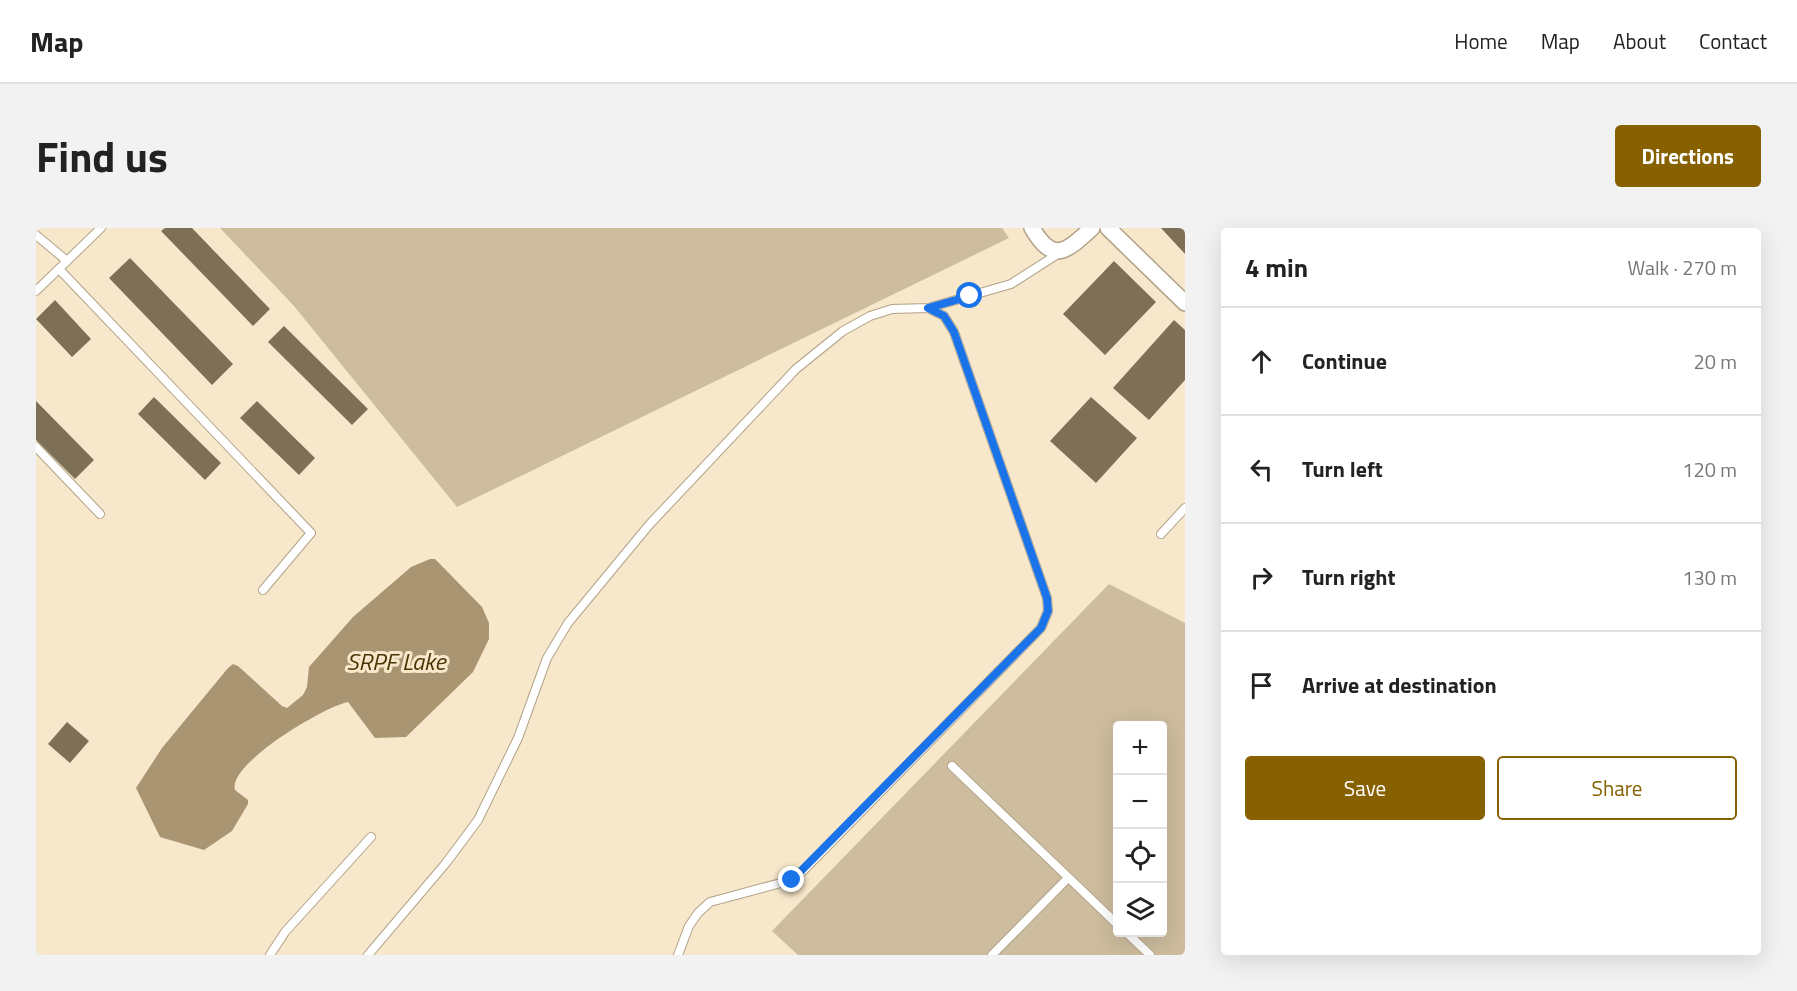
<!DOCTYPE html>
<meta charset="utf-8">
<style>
body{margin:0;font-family:"Titillium Web",sans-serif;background:#f2f2f2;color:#222}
.controls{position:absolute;right:18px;bottom:18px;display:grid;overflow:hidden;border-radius:6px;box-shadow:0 6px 24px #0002}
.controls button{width:54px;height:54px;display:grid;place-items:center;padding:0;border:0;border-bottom:2px solid #e0e0e0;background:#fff;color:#222;font:30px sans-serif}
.stop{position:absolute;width:18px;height:18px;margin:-14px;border:4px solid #1a73e8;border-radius:50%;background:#fff}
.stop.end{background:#1a73e8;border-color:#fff;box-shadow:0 2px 6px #0008}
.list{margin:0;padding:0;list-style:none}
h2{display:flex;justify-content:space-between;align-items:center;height:78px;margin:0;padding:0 24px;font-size:26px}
h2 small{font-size:20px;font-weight:400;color:#767676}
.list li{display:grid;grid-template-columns:39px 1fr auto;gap:18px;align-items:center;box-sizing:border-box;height:108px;padding:0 24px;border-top:2px solid #e0e0e0}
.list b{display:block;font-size:22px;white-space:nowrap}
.list em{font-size:20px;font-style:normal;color:#767676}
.actions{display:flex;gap:12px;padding:18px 24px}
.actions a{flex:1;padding:14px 0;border:2px solid #876100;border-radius:6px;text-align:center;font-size:21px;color:#876100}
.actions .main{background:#876100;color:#fff}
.icon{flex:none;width:33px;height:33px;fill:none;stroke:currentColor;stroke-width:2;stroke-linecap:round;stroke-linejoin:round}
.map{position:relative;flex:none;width:1149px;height:727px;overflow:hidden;border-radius:6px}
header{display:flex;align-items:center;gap:36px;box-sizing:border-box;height:84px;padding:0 30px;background:#fff;border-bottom:2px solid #e0e0e0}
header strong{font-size:28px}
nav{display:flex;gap:33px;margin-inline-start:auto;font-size:21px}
.intro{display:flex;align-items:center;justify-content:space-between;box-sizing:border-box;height:144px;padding:0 36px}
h1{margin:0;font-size:42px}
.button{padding:15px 27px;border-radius:6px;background:#876100;color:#fff;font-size:21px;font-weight:700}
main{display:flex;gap:36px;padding:0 36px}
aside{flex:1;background:#fff;border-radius:6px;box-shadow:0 6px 24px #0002}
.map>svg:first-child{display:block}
.green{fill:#cdbc9d;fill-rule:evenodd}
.water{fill:#a99571}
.building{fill:#7e7057}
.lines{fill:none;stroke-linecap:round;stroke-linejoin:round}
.service-casing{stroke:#b1a287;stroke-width:10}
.minor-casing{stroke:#b1a287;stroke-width:18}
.service{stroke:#fff;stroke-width:8}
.minor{stroke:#fff;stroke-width:15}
.route{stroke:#1a73e8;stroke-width:8}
.labels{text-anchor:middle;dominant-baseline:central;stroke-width:6;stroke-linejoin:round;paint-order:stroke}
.water-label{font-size:24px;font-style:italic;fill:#4a3504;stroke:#f8e8cb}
</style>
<header>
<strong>Map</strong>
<nav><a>Home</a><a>Map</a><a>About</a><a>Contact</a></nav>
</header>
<div class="intro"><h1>Find us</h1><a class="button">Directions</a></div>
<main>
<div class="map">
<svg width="1149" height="727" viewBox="0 0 1149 727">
<rect width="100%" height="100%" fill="#f8e8cb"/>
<path class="green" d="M 184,0 L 966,0 L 973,10 L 421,279 L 258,78 Z
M 1073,356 L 1149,395 L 1149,727 L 762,727 L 736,703 ZM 1082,497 L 1126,497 L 1126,704 L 1082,704 Z"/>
<path class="water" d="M 394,331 L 399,331 L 402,334 L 446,379 L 453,395 L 453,411 L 437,444 L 370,509 L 339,510 L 312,474 C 289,478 191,536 199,562 L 212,572 L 212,576 L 196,603 L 168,622 L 124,609 L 100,560 L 126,520 L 192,440 L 197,436 L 202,438 L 246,478 L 251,480 L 267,467 L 271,459 L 273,439 L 317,389 L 375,339 Z"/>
<path class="building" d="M 129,0 L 156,0 L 234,81 L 217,98 L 125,3 Z
M 1125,0 L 1149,0 L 1149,26 Z
M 94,30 L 197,136 L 176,157 L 73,50 Z
M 1078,33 L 1120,74 L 1069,127 L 1027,86 Z
M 19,72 L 55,111 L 36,129 L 0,91 Z
M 1138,92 L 1149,102 L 1149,152 L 1113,192 L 1077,160 Z
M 248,98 L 332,181 L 316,197 L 232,114 Z
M 118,169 L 185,235 L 169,252 L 102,186 Z
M 1055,169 L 1101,210 L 1060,255 L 1014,213 Z
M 0,173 L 58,232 L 39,251 L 0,212 Z
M 221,173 L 279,230 L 263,247 L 204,190 Z
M 31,494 L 53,513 L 34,535 L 12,516 Z"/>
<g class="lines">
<defs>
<path id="service" d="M 0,7 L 31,33
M 23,41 L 275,305 L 227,362
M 0,63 L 65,0
M 892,80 L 975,56 L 1025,24
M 0,219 L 64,286
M 1125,306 L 1149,280
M 916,538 L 1082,697
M 1090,704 L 1114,727
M 234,727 L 249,704 L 335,609
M 332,727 L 410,635 L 442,592 L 482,510 L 511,430 L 532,395 L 613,297 L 760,141 L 807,103 L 834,88 L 856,81 L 892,80 L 908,88 L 918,104 L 1011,370 L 1012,383 L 1005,400 L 768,642 L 756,652 L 674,674 L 662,685 L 653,698 L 642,727
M 956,727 L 1032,650"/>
<path id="minor" d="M 996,0 C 1017,36 1030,24 1056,0
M 1072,0 L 1149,75"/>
</defs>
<use href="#service" class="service-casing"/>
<use href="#minor" class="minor-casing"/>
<use href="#service" class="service"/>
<use href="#minor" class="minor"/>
</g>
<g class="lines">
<path class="route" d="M 756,652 L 1005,400 L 1012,383 L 1011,370 L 918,104 L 908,88 L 892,80 L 934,68"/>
</g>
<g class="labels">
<g class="water-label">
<text x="360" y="433">SRPF Lake</text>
</g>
</g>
</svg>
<div class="controls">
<button>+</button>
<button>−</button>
<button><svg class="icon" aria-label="locate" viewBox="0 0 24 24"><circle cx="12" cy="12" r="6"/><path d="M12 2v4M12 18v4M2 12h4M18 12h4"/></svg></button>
<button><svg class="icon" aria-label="layers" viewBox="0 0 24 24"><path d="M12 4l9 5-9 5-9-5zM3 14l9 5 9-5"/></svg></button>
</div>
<div class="stop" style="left:934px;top:68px"></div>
<div class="stop end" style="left:756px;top:652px"></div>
</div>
<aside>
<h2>4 min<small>Walk · 270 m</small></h2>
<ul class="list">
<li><svg class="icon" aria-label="ahead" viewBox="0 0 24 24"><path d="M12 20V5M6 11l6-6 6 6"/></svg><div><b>Continue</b></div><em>20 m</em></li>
<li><svg class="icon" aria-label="left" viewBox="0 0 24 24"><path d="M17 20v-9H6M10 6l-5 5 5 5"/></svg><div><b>Turn left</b></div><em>120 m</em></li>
<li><svg class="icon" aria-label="right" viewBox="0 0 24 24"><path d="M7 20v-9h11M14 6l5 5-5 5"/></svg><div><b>Turn right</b></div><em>130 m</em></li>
<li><svg class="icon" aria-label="arrive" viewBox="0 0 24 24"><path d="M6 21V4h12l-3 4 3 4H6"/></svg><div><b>Arrive at destination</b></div></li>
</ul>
<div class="actions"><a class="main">Save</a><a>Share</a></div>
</aside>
</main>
